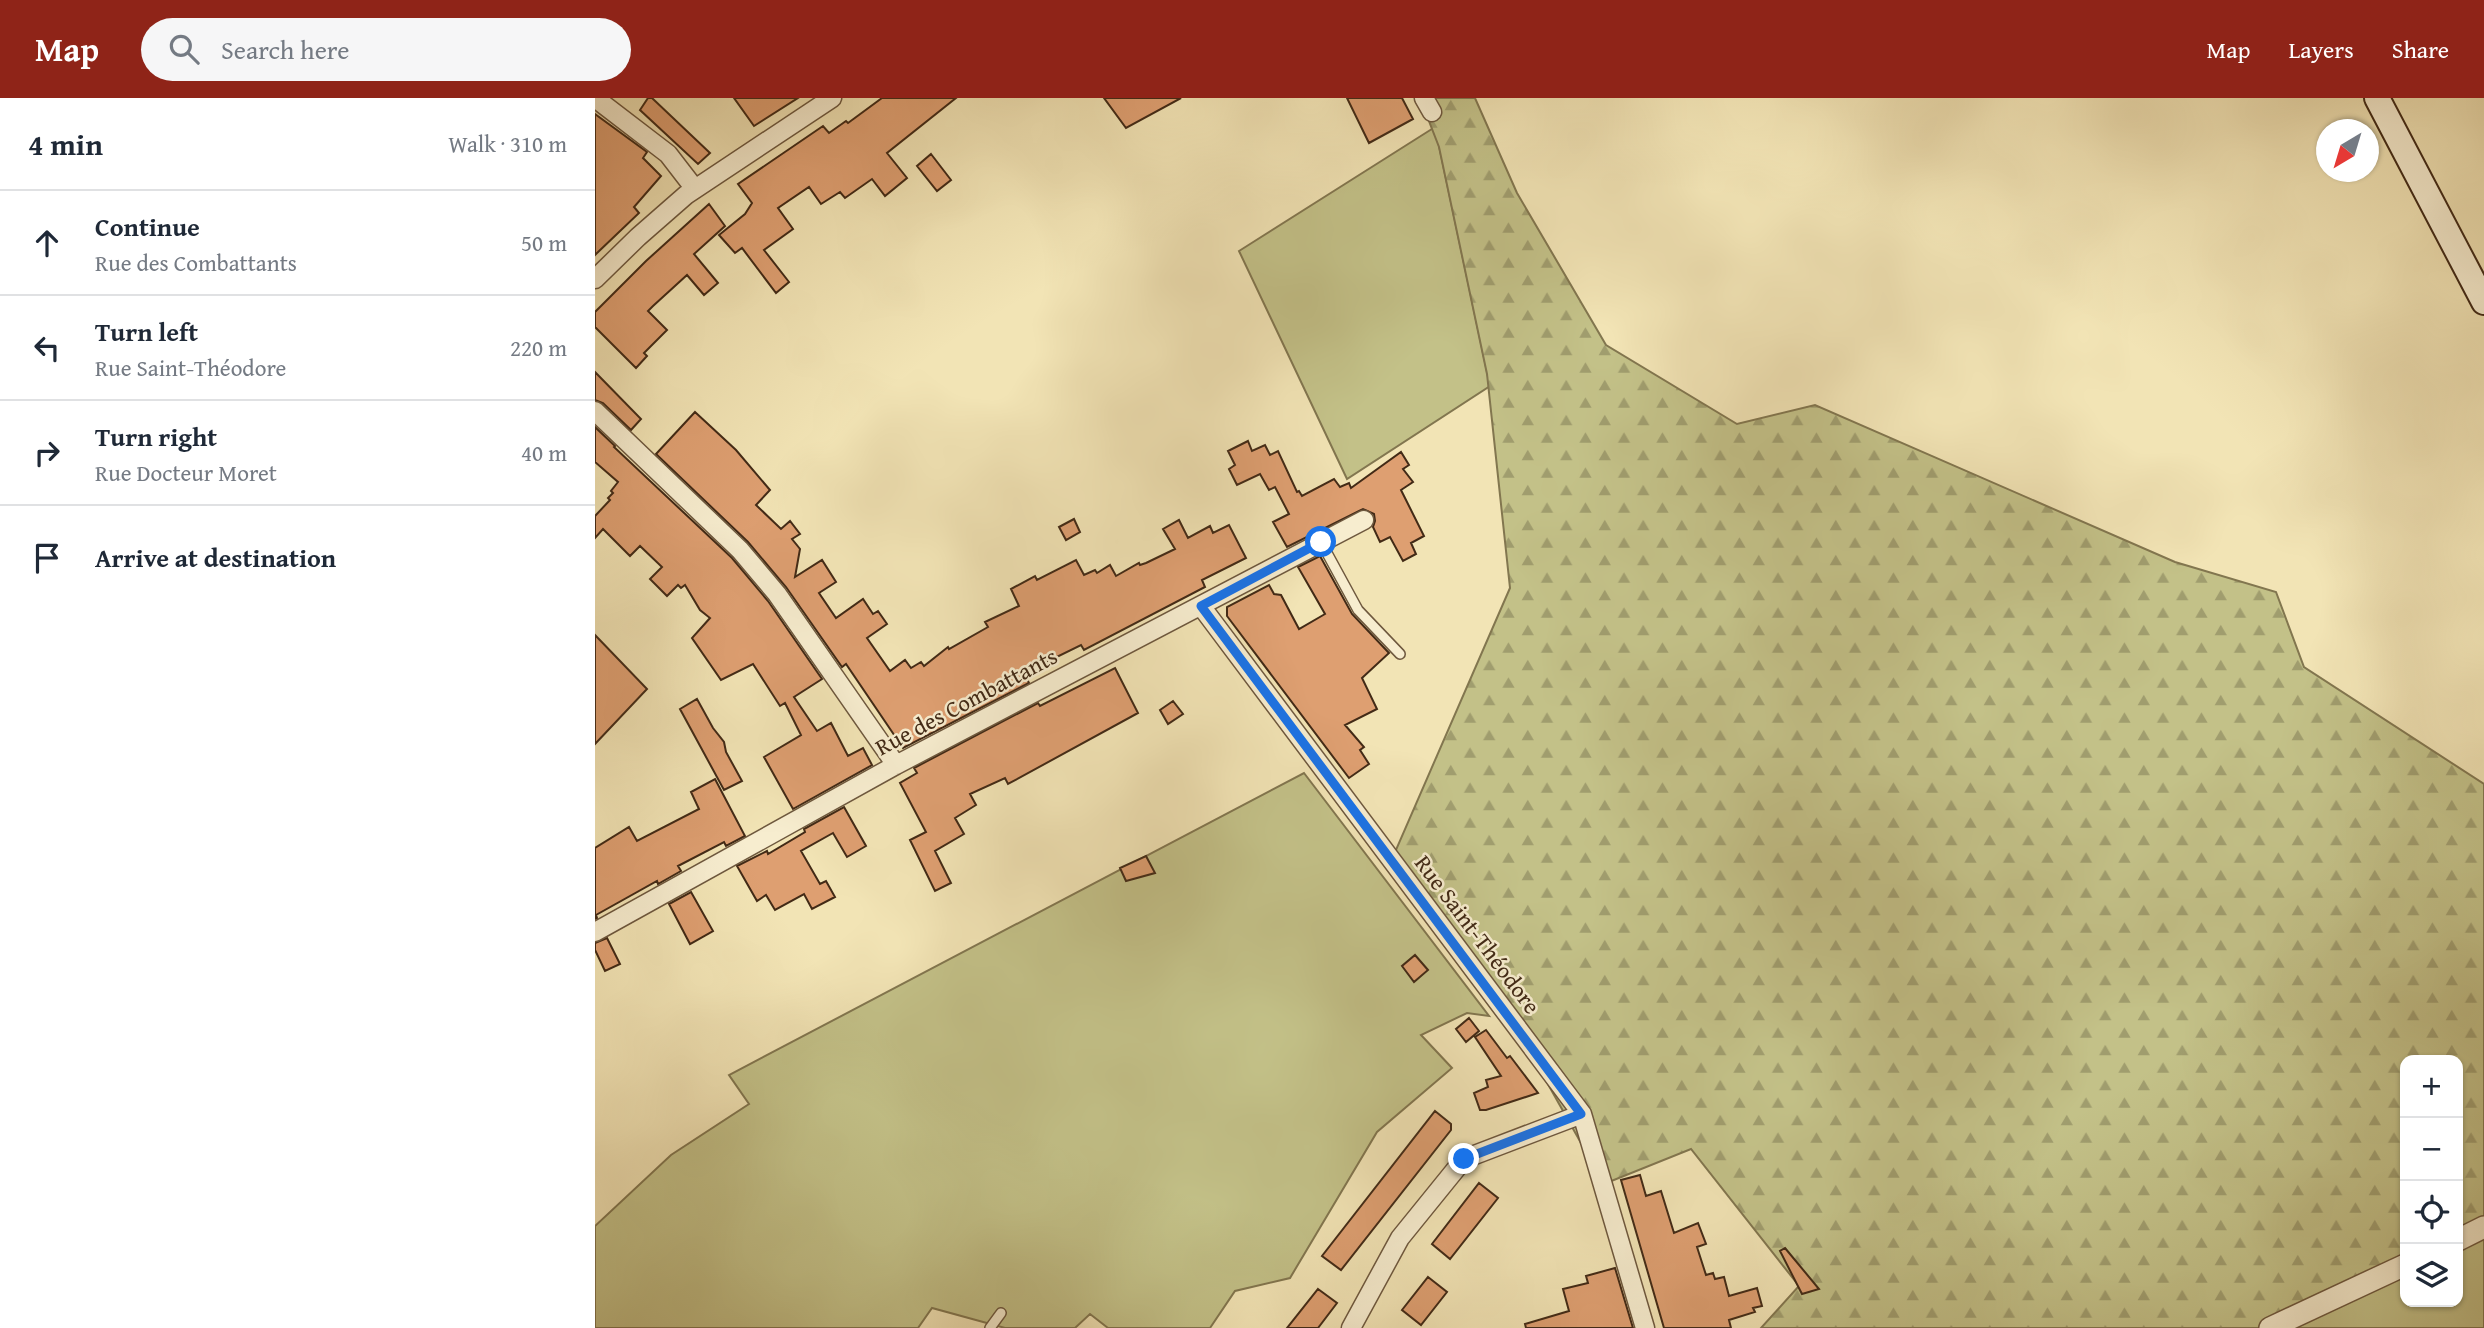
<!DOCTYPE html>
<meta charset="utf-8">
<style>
body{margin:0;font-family:"Gentium Book Plus",serif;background:#f6f6f7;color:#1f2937}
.controls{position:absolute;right:21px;bottom:21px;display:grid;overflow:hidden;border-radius:14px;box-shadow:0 2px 5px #0004}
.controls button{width:63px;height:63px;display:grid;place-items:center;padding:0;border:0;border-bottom:2px solid #e0e1e3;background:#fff;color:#1f2937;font:35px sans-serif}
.compass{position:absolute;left:1721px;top:21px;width:63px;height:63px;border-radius:50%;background:#fff;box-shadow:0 2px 5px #0004;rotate:218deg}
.stop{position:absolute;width:21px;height:21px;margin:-16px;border:5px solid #1a73e8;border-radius:50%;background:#fff}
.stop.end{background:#1a73e8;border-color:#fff;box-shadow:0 2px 7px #0008}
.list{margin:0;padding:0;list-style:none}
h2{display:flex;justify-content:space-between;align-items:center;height:91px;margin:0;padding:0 28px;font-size:30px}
h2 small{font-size:23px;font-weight:400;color:#747a83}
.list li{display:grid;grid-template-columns:46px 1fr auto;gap:21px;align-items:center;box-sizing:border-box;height:105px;padding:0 28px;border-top:2px solid #e0e1e3}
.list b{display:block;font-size:26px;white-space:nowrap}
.list p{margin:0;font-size:23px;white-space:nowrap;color:#747a83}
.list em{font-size:23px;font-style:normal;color:#747a83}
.icon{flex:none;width:38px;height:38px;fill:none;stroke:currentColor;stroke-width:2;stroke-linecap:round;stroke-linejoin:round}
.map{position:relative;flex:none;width:1889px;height:1230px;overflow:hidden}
header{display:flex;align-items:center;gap:42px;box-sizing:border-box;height:98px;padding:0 35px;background:#8f2418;color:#fff}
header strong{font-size:33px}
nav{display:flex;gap:38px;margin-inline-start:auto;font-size:24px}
.search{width:490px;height:63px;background:#f6f6f7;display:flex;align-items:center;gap:18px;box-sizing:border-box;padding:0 24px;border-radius:38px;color:#747a83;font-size:26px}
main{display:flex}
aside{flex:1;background:#fff}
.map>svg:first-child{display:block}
.grass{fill:#c3c188;stroke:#82764f;stroke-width:2}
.forest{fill:url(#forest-firs);stroke:#82764f;stroke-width:2}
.building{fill:#de9f71;stroke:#422a16;stroke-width:2}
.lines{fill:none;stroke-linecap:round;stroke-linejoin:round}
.service-casing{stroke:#6e583e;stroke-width:12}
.minor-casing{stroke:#6e583e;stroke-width:21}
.tertiary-casing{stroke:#6e583e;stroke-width:24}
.secondary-casing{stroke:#422a16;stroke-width:28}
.service{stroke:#f7edcf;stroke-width:9}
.minor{stroke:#f7edcf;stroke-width:18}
.tertiary{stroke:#f7edcf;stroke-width:21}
.secondary{stroke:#f7edcf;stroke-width:24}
.route{stroke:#1a73e8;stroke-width:9}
.labels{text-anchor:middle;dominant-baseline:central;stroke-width:5;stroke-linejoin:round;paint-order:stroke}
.street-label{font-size:23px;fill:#422a16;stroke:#f7edcf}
</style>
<header>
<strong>Map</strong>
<div class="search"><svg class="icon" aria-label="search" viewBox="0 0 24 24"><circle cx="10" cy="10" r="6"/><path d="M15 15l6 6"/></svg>Search here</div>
<nav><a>Map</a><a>Layers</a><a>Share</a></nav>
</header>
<main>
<aside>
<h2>4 min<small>Walk · 310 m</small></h2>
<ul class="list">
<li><svg class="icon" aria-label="ahead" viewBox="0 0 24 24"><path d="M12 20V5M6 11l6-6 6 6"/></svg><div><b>Continue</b><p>Rue des Combattants</p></div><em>50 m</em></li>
<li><svg class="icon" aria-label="left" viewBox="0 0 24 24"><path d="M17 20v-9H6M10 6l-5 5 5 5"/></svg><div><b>Turn left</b><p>Rue Saint-Théodore</p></div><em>220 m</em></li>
<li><svg class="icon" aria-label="right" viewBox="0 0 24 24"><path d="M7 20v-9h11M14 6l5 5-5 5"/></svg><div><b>Turn right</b><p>Rue Docteur Moret</p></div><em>40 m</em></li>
<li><svg class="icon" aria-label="arrive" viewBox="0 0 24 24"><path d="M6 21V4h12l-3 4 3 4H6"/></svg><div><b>Arrive at destination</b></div></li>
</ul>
</aside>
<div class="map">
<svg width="1889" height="1230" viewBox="0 0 1889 1230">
<defs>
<pattern id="forest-firs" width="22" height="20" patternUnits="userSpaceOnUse" patternTransform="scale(1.75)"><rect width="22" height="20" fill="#c3c188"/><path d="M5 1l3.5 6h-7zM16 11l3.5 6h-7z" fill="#a09d6e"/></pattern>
</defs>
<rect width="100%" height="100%" fill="#f2e4b5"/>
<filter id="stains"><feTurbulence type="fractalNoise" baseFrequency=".00286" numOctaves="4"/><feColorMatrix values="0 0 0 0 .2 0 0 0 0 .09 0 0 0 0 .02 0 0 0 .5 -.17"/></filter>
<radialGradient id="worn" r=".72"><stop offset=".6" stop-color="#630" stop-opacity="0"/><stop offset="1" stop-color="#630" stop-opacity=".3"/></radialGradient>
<path class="grass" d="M 840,29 L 895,288 L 752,381 L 644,153 Z
M 709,675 L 894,918 L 872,915 L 826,937 L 857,970 L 782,1034 L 695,1180 L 640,1193 L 615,1230 L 513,1230 L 495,1216 L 480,1230 L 410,1230 L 337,1210 L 323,1230 L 0,1230 L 0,1128 L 76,1057 L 154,1006 L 134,977 Z
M 1889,1136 L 1889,1230 L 1681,1230 L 1810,1172 L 1810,1204 L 1863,1204 L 1863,1148 Z"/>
<path class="forest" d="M 825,0 L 880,0 L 922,95 L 1011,247 L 1142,326 L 1220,307 L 1580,464 L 1681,494 L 1709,569 L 1889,686 L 1889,1122 L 1863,1135 L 1863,962 L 1810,962 L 1810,1161 L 1670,1230 L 1166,1230 L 1204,1188 L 1096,1051 L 1009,1086 L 917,922 L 797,761 L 915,490 L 892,276 L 844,49 Z"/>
<path class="building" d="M 53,0 L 57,0 L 115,55 L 103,66 L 45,12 Z
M 139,0 L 203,0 L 159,28 Z
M 287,0 L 361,0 L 292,55 L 312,80 L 290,98 L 277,81 L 250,100 L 245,94 L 226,106 L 214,89 L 183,110 L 198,131 L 169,152 L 194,184 L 181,195 L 147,150 L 140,155 L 124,137 L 150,116 L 157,105 L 143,86 L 228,28 L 234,35 L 251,23 L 253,25 Z
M 509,0 L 586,0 L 531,30 Z
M 752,0 L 807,0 L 818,21 L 774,45 Z
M 0,16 L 52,54 L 48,60 L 66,78 L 39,109 L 44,115 L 0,157 Z
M 336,56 L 356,82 L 342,93 L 322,68 Z
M 114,106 L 130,128 L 99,156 L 123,185 L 109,197 L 92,177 L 58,208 L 53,213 L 72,232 L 49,255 L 52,258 L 41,270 L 0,229 L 0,214 L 51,163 Z
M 0,274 L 46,321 L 36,332 L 8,305 L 0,302 Z
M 100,314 L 141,352 L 175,392 L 161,407 L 186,431 L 195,423 L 205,436 L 197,441 L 205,451 L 200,479 L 227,462 L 241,484 L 224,495 L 241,520 L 268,501 L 278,516 L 283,513 L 292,526 L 272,540 L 295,573 L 310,562 L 316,570 L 326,564 L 329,568 L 353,549 L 354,551 L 393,529 L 390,524 L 424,508 L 416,491 L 440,478 L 442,482 L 481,462 L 489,477 L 500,472 L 502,475 L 515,467 L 521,478 L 544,465 L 545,467 L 551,465 L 580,451 L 568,431 L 584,422 L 593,440 L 615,428 L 618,435 L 634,427 L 651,460 L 607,482 L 610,489 L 489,552 L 486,547 L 429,575 L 434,585 L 308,650 L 251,566 L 247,569 L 191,489 L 153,444 L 61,356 Z
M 0,329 L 20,348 L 19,349 L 137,460 L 173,503 L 227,581 L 199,599 L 222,633 L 236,625 L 253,658 L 268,650 L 277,667 L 198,711 L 169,659 L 206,637 L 190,605 L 185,608 L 158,566 L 126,582 L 97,540 L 115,520 L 105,512 L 90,487 L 86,490 L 83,487 L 72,498 L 55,481 L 67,469 L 45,448 L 35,458 L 8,431 L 0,440 L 0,418 L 15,402 L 13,400 L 18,395 L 16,393 L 23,384 L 0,364 Z
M 653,343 L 657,353 L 670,347 L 675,357 L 683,353 L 702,394 L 704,393 L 707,398 L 739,381 L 745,389 L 754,385 L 756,390 L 806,354 L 814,367 L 808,371 L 818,384 L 806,392 L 829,438 L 816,445 L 821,456 L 808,463 L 795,439 L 785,444 L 778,429 L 780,423 L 779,416 L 768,411 L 692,449 L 678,424 L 694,416 L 680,389 L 674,392 L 665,376 L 642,387 L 634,371 L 640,367 L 633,353 Z
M 479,421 L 485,434 L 471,442 L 464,429 Z
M 725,458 L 757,516 L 794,555 L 767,580 L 782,611 L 750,627 L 769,649 L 765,652 L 774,666 L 754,680 L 632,518 L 632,509 L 674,487 L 679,496 L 686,497 L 704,531 L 730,516 L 703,469 Z
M 0,537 L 52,591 L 0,646 Z
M 520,570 L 543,615 L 413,686 L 410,680 L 375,696 L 381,707 L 360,720 L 369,736 L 340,753 L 356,785 L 340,793 L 315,742 L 331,734 L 305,685 L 322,675 L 319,670 L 443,605 L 445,608 Z
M 102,601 L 118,630 L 129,644 L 131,654 L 147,683 L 129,692 L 85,611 Z
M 578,603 L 588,616 L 573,626 L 565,612 Z
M 120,681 L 150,738 L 131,748 L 129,744 L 83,768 L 86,773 L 63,786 L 62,783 L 1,817 L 2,820 L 0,821 L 0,750 L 34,729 L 42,743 L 104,711 L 96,694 Z
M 249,709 L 271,748 L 252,759 L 238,735 L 206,753 L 225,786 L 231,783 L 240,799 L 217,811 L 209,796 L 180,812 L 171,797 L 162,803 L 142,768 L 172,753 L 173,756 L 210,734 L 209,731 Z
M 551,758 L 560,775 L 531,783 L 525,770 Z
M 96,794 L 118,833 L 95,846 L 74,806 Z
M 12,840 L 25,866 L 10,873 L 0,852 L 0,845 Z
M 820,857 L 833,872 L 819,884 L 807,868 Z
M 874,920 L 884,933 L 871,944 L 861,931 Z
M 891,932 L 912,960 L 915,958 L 943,995 L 891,1012 L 885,1012 L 879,995 L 893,989 L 891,982 L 906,978 L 880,939 Z
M 840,1013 L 856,1026 L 856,1032 L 746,1172 L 727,1158 Z
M 1045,1077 L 1051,1098 L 1066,1093 L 1079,1135 L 1103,1125 L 1111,1146 L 1102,1149 L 1111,1177 L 1118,1175 L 1120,1181 L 1129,1179 L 1134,1198 L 1162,1190 L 1167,1208 L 1158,1210 L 1160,1214 L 1134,1222 L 1136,1230 L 1069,1230 L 1026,1082 Z
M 884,1085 L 903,1100 L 855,1161 L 837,1146 Z
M 1190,1150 L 1224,1191 L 1207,1196 L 1185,1153 Z
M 1020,1170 L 1038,1230 L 931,1230 L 930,1226 L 974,1213 L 968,1191 L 993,1185 L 991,1178 Z
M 833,1179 L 852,1194 L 826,1227 L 807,1212 Z
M 723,1191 L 742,1205 L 723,1230 L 692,1230 Z"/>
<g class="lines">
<defs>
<path id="service" d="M 726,444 L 763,512 L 805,556
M 395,1230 L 406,1215"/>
<path id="minor" d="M 0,0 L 73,56 L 100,91
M 829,0 L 837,14
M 0,181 L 43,139 L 91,97 L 237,0
M 0,313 L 145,452 L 182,496 L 301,667
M 606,508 L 987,1016 L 1050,1230
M 0,834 L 301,667 L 769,422
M 756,1230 L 805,1140 L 869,1061 L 987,1016"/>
<path id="tertiary" d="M 1863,1142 L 1889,1129
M 1675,1230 L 1810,1167"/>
<path id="secondary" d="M 1782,0 L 1889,204"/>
</defs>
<use href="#service" class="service-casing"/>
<use href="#minor" class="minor-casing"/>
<use href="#tertiary" class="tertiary-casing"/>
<use href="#secondary" class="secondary-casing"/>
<use href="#service" class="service"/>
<use href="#minor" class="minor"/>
<use href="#tertiary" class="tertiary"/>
<use href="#secondary" class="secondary"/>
</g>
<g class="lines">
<path class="route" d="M 726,444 L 606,508 L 986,1016 L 869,1061"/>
</g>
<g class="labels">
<g class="street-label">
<text transform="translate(371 603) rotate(-28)">Rue des Combattants</text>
<text transform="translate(883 836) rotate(53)">Rue Saint-Théodore</text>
</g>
</g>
<rect width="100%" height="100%" filter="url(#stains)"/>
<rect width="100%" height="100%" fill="url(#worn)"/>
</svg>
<div class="controls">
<button>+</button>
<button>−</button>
<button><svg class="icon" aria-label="locate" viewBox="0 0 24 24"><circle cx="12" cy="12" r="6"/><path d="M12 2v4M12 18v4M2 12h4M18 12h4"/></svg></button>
<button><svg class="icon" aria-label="layers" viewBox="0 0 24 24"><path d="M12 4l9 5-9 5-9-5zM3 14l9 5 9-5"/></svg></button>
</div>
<svg class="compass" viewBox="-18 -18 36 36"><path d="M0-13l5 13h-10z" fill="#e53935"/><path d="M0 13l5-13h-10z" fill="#747a83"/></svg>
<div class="stop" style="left:726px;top:444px"></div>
<div class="stop end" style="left:869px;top:1061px"></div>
</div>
</main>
